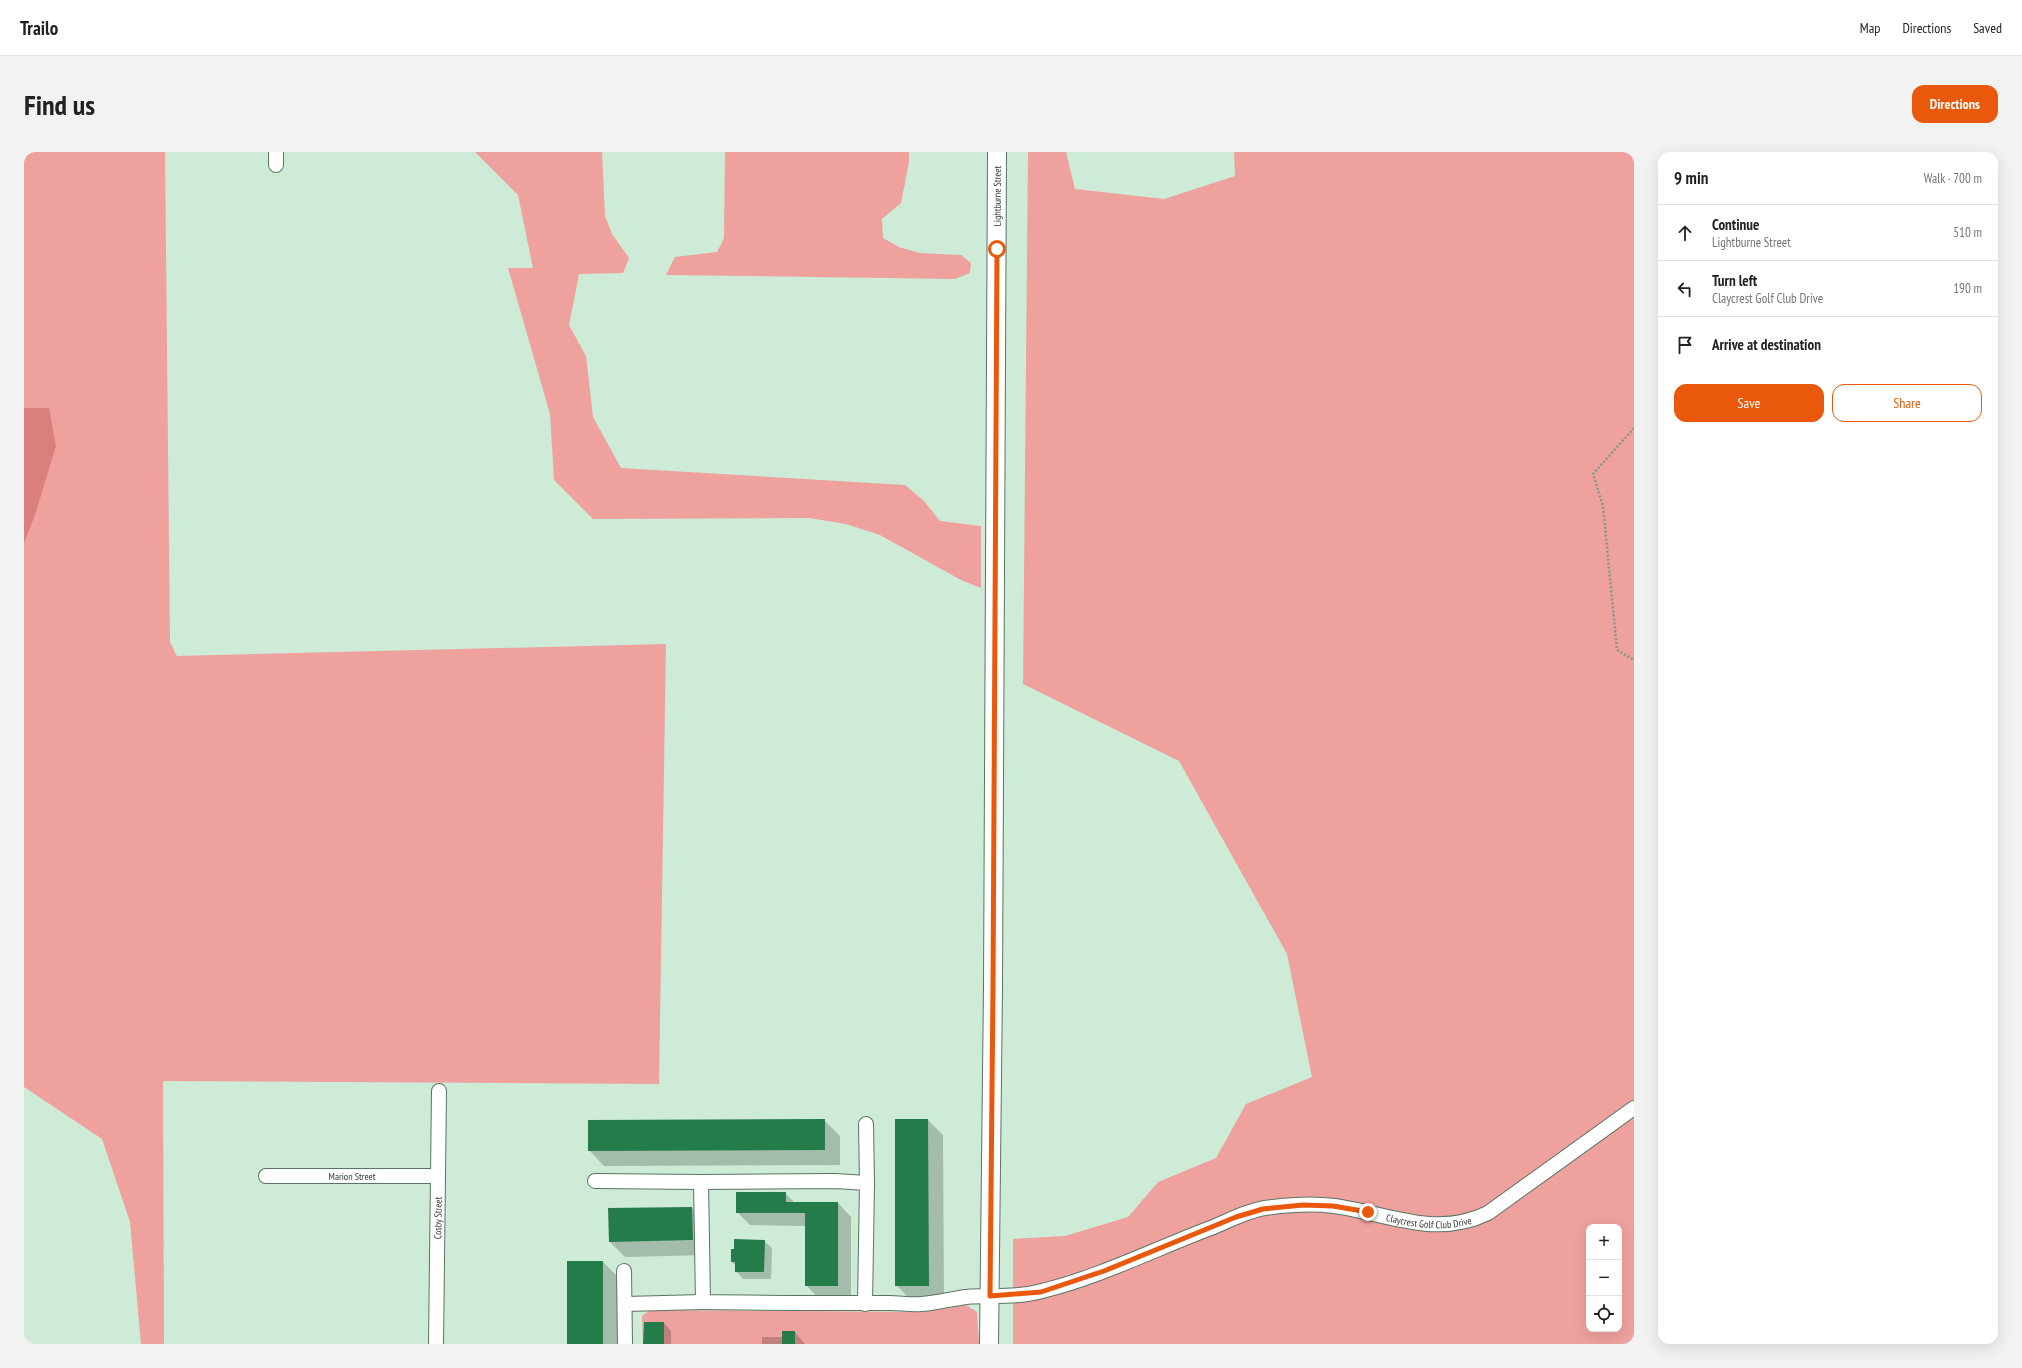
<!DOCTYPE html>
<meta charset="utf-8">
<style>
body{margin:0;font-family:"PT Sans Narrow",sans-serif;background:#f2f2f2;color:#222}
.controls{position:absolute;right:12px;bottom:12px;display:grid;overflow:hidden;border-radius:8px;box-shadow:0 4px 16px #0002}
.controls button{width:36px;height:36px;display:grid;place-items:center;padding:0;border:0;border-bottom:1px solid #e0e0e0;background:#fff;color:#222;font:20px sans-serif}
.stop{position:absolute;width:12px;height:12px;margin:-9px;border:3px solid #ea580c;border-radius:50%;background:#fff}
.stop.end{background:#ea580c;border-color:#fff;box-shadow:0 1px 4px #0008}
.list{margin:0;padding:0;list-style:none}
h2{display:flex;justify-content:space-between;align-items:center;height:52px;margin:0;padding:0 16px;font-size:17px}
h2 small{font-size:13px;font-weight:400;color:#767676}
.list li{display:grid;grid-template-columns:26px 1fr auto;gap:12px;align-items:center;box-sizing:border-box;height:56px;padding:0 16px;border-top:1px solid #e0e0e0}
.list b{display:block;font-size:15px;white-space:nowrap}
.list p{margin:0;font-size:13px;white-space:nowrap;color:#767676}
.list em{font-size:13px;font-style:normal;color:#767676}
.actions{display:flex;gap:8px;padding:12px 16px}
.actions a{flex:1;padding:9px 0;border:1px solid #ea580c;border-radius:12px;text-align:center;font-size:14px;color:#ea580c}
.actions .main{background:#ea580c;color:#fff}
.icon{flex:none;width:22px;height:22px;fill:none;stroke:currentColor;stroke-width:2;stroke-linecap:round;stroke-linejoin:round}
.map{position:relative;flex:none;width:1610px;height:1192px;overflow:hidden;border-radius:12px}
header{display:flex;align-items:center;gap:24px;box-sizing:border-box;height:56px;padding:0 20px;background:#fff;border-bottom:1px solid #e0e0e0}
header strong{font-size:19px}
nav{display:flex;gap:22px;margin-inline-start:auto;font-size:14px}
.intro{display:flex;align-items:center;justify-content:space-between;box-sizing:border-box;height:96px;padding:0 24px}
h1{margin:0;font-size:28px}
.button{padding:10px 18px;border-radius:12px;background:#ea580c;color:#fff;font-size:14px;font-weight:700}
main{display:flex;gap:24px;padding:0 24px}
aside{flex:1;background:#fff;border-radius:12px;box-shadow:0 4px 16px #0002}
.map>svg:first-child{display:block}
.green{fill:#efa19e;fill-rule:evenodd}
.water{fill:#da7f7d}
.shadow{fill:#0003}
.building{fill:#247c4b}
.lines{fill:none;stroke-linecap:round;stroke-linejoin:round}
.minor-casing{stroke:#597562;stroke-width:16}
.major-casing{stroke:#597562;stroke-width:20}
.path{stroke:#829889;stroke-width:2.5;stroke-dasharray:2 2;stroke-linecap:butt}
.minor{stroke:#fff;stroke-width:14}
.major{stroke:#fff;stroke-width:18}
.route{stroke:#ea580c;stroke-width:5}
.labels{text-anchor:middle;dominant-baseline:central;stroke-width:4;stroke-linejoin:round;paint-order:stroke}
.street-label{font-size:10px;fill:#2b372f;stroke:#cdebd6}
</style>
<header>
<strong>Trailo</strong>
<nav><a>Map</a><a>Directions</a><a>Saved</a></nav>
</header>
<div class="intro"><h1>Find us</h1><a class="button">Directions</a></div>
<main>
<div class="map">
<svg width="1610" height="1192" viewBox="0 0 1610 1192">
<rect width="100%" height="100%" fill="#cdebd6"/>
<path class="green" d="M 0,0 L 141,0 L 146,490 L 153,504 L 642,492 L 635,932 L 139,929 L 140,1192 L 117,1192 L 106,1070 L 78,987 L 0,935 Z
M 451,0 L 578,0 L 581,64 L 588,82 L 605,106 L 599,121 L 555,122 L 545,173 L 562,204 L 569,265 L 597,316 L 881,333 L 900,349 L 916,369 L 957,374 L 957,436 L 937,428 L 856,383 L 822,372 L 785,366 L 569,367 L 530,328 L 526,262 L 484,116 L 509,116 L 494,43 Z
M 701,0 L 885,0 L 885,10 L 877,51 L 858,67 L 859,86 L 875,95 L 896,101 L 937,103 L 947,111 L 946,121 L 931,127 L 642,123 L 651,105 L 693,100 L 700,86 Z
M 1004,0 L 1042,0 L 1051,37 L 1140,47 L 1211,24 L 1210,0 L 1610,0 L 1610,1192 L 989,1192 L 989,1087 L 1041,1084 L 1104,1065 L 1134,1030 L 1192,1006 L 1222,952 L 1288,925 L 1263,802 L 1155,609 L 999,532 ZM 1565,1075 L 1595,1075 L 1595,1177 L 1565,1177 Z
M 942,1153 L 953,1160 L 955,1192 L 619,1192 L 618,1164 L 626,1158 L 898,1160 Z"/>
<path class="water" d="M 0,256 L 25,256 L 32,294 L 11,363 L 0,391 Z"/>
<path class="shadow" d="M 800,968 L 816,984 L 816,1013 L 580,1014 L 565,998 Z
M 872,968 L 904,968 L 919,983 L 920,1149 L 888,1149 L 872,1133 Z
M 761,1041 L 771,1051 L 814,1051 L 827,1065 L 827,1147 L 795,1147 L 782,1133 L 782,1074 L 726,1073 L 713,1060 Z
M 668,1056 L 683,1071 L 684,1103 L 601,1105 L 586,1090 Z
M 740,1089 L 748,1096 L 747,1127 L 719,1127 L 712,1119 L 712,1114 L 708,1110 Z
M 579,1110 L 594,1125 L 594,1192 L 544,1192 Z
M 640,1171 L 647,1179 L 647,1192 L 620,1192 Z
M 771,1180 L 781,1192 L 738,1192 L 738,1185 L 759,1185 Z"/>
<path class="building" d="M 801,967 L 801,998 L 564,999 L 564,968 Z
M 871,967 L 904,967 L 905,1134 L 871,1134 Z
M 712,1040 L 762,1040 L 762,1050 L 814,1050 L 814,1134 L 781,1134 L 781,1061 L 712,1061 Z
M 668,1055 L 669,1088 L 585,1090 L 584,1056 Z
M 710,1087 L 741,1088 L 740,1120 L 711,1120 L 711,1110 L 707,1110 L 707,1097 L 710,1097 Z
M 543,1109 L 579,1109 L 579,1192 L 543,1192 Z
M 620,1170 L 640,1170 L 640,1192 L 619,1192 Z
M 758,1179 L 771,1179 L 771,1192 L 758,1192 Z"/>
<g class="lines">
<defs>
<g id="minor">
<path d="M 252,0 L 252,13"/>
<path d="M 842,972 L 843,1031"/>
<path id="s1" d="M 242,1024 L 414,1024"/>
<path d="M 571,1029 L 677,1030"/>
<path d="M 600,1119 L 601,1192"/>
<path d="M 601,1152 L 679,1150"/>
<path id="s2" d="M 841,1152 L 843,1031 L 811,1029 L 677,1030 L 679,1150 C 741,1151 803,1151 865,1151 C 876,1151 887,1153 898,1152 C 912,1151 927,1147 942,1145 C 967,1143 993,1146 1018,1139 C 1075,1125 1129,1098 1184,1077 C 1203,1070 1221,1059 1241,1056 C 1263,1053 1288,1051 1310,1054 C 1363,1061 1411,1087 1464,1061 L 1610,956"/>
<path id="s3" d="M 412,1192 L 415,939"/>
</g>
<g id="major">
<path id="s4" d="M 965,1192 L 969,835 L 973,0"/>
</g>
</defs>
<use href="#minor" class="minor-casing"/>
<use href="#major" class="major-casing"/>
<path class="path" d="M 1610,276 L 1569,322 L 1579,354 L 1593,498 L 1610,508"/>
<use href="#minor" class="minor"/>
<use href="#major" class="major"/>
</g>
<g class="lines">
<path class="route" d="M 973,97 L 969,835 L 966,1144 L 1017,1140 L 1080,1119 L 1212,1065 L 1239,1057 L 1279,1053 L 1309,1054 L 1344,1060"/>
</g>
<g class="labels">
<g class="street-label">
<text stroke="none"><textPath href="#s4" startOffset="1148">Lightburne Street</textPath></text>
<text stroke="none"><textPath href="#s1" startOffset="86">Marion Street</textPath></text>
<text stroke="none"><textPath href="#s2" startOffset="1151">Claycrest Golf Club Drive</textPath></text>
<text stroke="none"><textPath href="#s3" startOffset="126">Cosby Street</textPath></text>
</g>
</g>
</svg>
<div class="controls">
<button>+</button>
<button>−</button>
<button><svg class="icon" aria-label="locate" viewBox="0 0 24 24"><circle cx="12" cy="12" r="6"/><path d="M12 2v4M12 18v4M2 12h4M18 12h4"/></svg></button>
</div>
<div class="stop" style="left:973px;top:97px"></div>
<div class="stop end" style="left:1344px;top:1060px"></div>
</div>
<aside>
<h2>9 min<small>Walk · 700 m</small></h2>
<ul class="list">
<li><svg class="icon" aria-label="ahead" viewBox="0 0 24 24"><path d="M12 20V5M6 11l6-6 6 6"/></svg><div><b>Continue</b><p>Lightburne Street</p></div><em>510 m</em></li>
<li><svg class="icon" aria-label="left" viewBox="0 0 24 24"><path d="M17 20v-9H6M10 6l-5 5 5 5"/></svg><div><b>Turn left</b><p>Claycrest Golf Club Drive</p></div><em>190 m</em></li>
<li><svg class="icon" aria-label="arrive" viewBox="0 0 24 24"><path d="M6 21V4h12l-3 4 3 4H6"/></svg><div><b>Arrive at destination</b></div></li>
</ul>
<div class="actions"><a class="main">Save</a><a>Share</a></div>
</aside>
</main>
